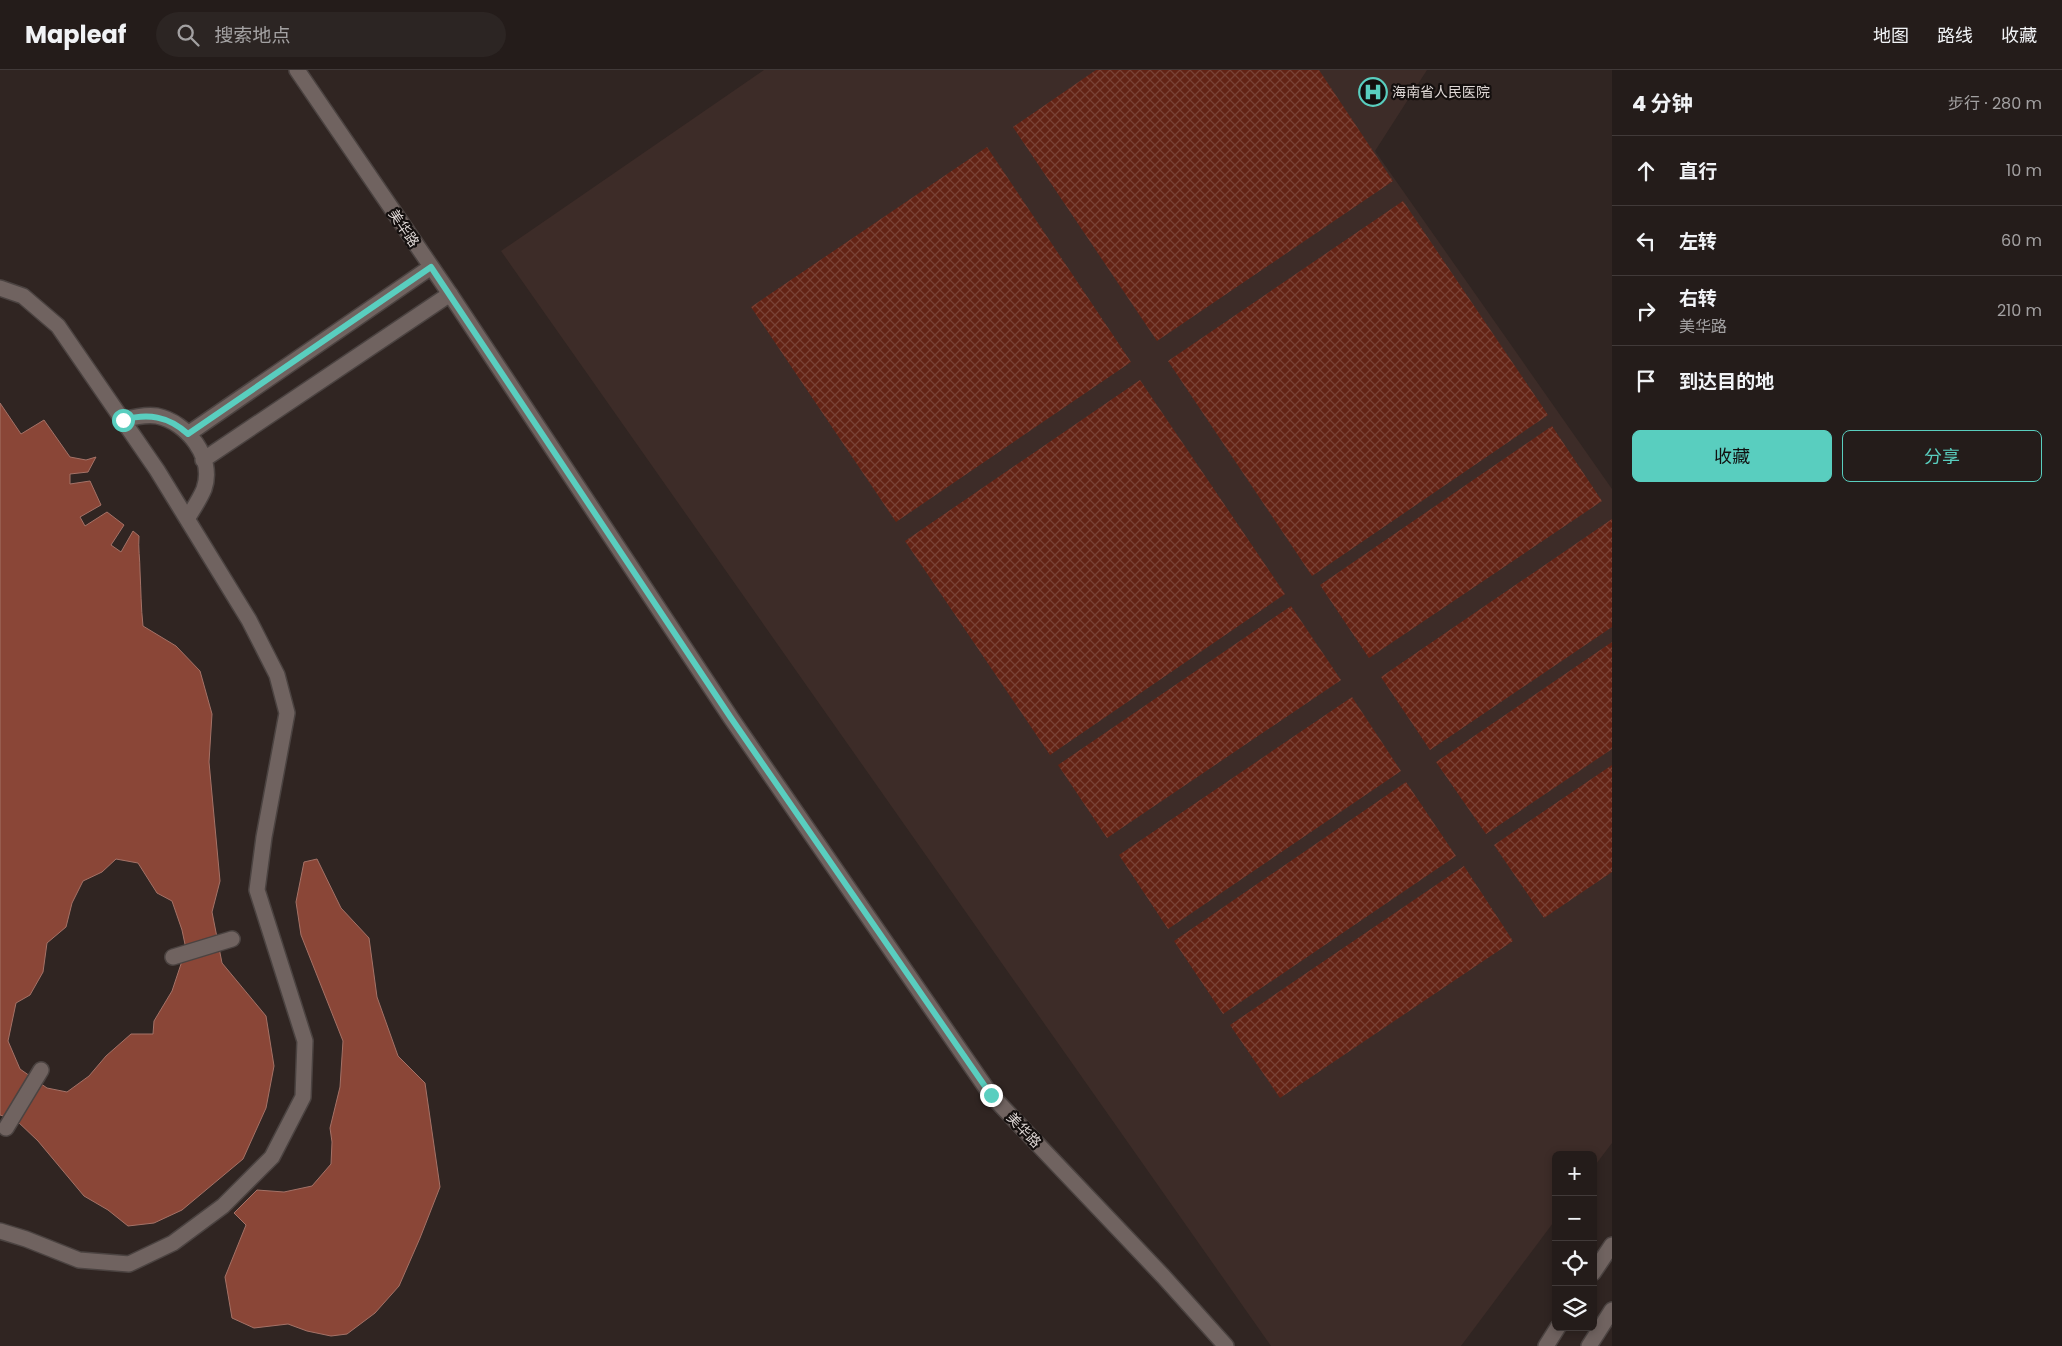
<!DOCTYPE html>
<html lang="zh">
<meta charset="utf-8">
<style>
body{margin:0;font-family:Poppins,"Noto Sans SC",sans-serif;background:#2c2523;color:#f1f3f6}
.controls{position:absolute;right:15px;bottom:15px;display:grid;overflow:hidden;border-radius:8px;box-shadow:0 2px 8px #0003}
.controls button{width:45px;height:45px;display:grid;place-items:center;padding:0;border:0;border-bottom:1px solid #413a39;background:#241c1a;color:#f1f3f6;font:25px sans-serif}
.stop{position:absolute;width:15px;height:15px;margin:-11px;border:4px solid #59cebf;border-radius:50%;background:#fff}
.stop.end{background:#59cebf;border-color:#fff;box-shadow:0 1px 5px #0008}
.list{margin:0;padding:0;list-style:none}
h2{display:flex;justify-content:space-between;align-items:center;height:65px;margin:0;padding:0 20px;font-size:21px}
h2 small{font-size:16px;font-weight:400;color:#a3a1a2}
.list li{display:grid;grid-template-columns:32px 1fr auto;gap:15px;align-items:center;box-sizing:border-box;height:70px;padding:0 20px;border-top:1px solid #413a39}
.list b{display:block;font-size:19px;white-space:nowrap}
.list p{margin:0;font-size:16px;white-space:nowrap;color:#a3a1a2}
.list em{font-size:16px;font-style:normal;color:#a3a1a2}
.actions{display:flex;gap:10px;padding:15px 20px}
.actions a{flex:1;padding:11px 0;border:1px solid #59cebf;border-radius:8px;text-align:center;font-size:18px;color:#59cebf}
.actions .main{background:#59cebf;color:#111}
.icon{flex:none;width:28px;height:28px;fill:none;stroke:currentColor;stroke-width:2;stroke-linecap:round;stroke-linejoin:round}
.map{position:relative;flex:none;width:1612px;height:1276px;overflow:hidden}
header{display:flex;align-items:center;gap:30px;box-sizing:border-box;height:70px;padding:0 25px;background:#241c1a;border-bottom:1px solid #413a39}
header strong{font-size:24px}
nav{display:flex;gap:28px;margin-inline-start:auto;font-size:18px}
.search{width:350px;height:45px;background:#2c2523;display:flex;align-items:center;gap:12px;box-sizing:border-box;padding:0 18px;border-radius:28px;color:#a3a1a2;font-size:19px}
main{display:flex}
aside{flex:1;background:#241c1a}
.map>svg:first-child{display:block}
.built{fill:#3d2c28}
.water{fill:#8a4637;stroke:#a47267;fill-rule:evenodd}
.building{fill:url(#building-cross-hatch)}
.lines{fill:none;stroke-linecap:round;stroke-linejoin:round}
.lane-casing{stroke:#4b4341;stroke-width:18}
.street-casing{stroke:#4b4341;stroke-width:18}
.secondary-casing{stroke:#4b4341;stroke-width:18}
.lane{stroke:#706360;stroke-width:15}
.street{stroke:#706360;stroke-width:15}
.secondary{stroke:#706360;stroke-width:15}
.route{stroke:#59cebf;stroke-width:6}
.labels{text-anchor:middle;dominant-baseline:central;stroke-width:4.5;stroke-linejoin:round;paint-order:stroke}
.poi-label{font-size:14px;fill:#dfd8d6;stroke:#140f0e;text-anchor:start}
.street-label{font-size:14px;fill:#dfd8d6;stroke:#140f0e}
</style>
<header>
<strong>Mapleaf</strong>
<div class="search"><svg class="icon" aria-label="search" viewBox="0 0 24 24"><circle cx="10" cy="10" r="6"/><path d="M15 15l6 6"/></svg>搜索地点</div>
<nav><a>地图</a><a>路线</a><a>收藏</a></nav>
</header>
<main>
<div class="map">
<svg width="1612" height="1276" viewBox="0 0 1612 1276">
<defs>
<pattern id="building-cross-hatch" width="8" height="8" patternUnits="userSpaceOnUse" patternTransform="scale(1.25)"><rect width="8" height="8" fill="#632315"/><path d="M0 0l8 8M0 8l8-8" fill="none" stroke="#794236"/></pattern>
</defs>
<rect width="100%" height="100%" fill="#302522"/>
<path class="built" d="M 764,0 L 1427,0 L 1375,81 L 1612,419 L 1612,1073 L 1593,1098 L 1593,1085 L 1556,1085 L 1556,1149 L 1461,1276 L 1271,1276 L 501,181 Z"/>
<path class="water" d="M 0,333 L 21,364 L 44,350 L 70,387 L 86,390 L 96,387 L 88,402 L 70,404 L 70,414 L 90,411 L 101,435 L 80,447 L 85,456 L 107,442 L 124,455 L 111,475 L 121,482 L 133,461 L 139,466 C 138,478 140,489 140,501 C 141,520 141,538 143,556 L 176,576 L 200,601 L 212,644 L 209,692 L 220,811 L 212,842 L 222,893 L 266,946 L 274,996 L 266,1038 L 243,1089 L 182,1140 L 154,1153 L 128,1156 L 108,1140 L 84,1126 L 38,1071 L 16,1050 L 0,1045 ZM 116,789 L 138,793 L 157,823 L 172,831 L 182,860 L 186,879 L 172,921 L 154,951 L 153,964 L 131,964 L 106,986 L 89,1006 L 67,1022 L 47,1018 L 20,999 L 8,971 L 16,933 L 30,925 L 43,902 L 47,873 L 66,857 L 72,833 L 83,811 L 102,802 Z
M 317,789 L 341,838 L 369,868 L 377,927 L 398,986 L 425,1013 L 440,1117 L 420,1168 L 399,1216 L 375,1243 L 347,1264 L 331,1266 L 307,1261 L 288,1254 L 254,1258 L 232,1248 L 225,1207 L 246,1155 L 234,1143 L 257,1120 L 284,1122 L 312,1116 L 331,1094 L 332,1072 L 330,1058 L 340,1017 L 343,971 L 301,865 L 296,832 L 304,792 Z"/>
<path class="building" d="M 1096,0 L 1319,0 L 1393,111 L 1157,271 L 1013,57 Z
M 987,77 L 1131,292 L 896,452 L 751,237 Z
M 1403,131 L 1548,345 L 1312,506 L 1168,291 Z
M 1140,310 L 1285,524 L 1050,685 L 905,471 Z
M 1552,356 L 1602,431 L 1369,588 L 1320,515 Z
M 1612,449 L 1612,557 L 1430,680 L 1381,607 Z
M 1291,536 L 1341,610 L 1107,768 L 1058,695 Z
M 1612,572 L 1612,679 L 1486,764 L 1436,692 Z
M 1352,627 L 1401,701 L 1168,859 L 1119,785 Z
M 1612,695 L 1612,802 L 1544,848 L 1494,775 Z
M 1406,712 L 1456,786 L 1223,944 L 1174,871 Z
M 1464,796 L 1513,871 L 1280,1028 L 1230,955 Z"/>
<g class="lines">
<defs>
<path id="lane" d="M 0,218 L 23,226 L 58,256 L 157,400 L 249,550 L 277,605 L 287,643 L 264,767 L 257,820 L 305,971 L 303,1027 L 272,1087 L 223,1136 L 173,1173 L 129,1194 L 79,1190 L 26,1169 L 0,1161
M 123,350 C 134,347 146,344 157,346 C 187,352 215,388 204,419 C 200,429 193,439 187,449
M 188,364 L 431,197
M 203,390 L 450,224"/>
<path id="street" d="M 173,887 L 232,869
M 6,1058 L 41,1000"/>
<path id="secondary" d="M 297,0 L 450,224 L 731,648 L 991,1025 L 1163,1206 L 1226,1276
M 1593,1203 L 1612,1175
M 1546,1276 L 1558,1257
M 1589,1276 L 1612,1240"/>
</defs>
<use href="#lane" class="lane-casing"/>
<use href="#street" class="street-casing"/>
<use href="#secondary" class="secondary-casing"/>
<use href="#lane" class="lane"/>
<use href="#street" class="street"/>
<use href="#secondary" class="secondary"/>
</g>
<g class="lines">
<path class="route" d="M 123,350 C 148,343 168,346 188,364 L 431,197 L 731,648 L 991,1025"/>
</g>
<defs>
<symbol id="hospital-ring" viewBox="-11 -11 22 22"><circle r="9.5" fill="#140f0e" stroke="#59cebf" stroke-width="1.5"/><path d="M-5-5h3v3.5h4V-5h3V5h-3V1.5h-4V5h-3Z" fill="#59cebf"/></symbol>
</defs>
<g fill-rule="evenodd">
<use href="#hospital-ring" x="1357" y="6" width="32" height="32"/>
</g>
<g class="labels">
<g class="poi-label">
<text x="1392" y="22">海南省人民医院</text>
</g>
<g class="street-label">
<text transform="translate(404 158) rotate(56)">美华路</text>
<text transform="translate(1024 1060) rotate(46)">美华路</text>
</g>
</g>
</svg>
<div class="controls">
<button>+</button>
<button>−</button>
<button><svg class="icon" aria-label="locate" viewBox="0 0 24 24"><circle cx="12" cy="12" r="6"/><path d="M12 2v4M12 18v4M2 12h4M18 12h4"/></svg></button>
<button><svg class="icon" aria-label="layers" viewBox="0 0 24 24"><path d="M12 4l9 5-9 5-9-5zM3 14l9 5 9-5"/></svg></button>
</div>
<div class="stop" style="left:123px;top:350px"></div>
<div class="stop end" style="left:991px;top:1025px"></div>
</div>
<aside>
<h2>4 分钟<small>步行 · 280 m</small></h2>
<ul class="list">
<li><svg class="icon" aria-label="ahead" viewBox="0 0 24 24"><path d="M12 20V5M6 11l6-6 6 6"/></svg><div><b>直行</b></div><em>10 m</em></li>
<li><svg class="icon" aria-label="left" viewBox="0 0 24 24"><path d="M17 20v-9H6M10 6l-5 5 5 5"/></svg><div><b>左转</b></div><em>60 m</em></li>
<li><svg class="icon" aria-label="right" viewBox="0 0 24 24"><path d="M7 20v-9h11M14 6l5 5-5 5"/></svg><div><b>右转</b><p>美华路</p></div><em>210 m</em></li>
<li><svg class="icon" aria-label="arrive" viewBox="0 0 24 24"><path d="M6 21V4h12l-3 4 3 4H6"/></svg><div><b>到达目的地</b></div></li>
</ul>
<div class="actions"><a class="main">收藏</a><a>分享</a></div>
</aside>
</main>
